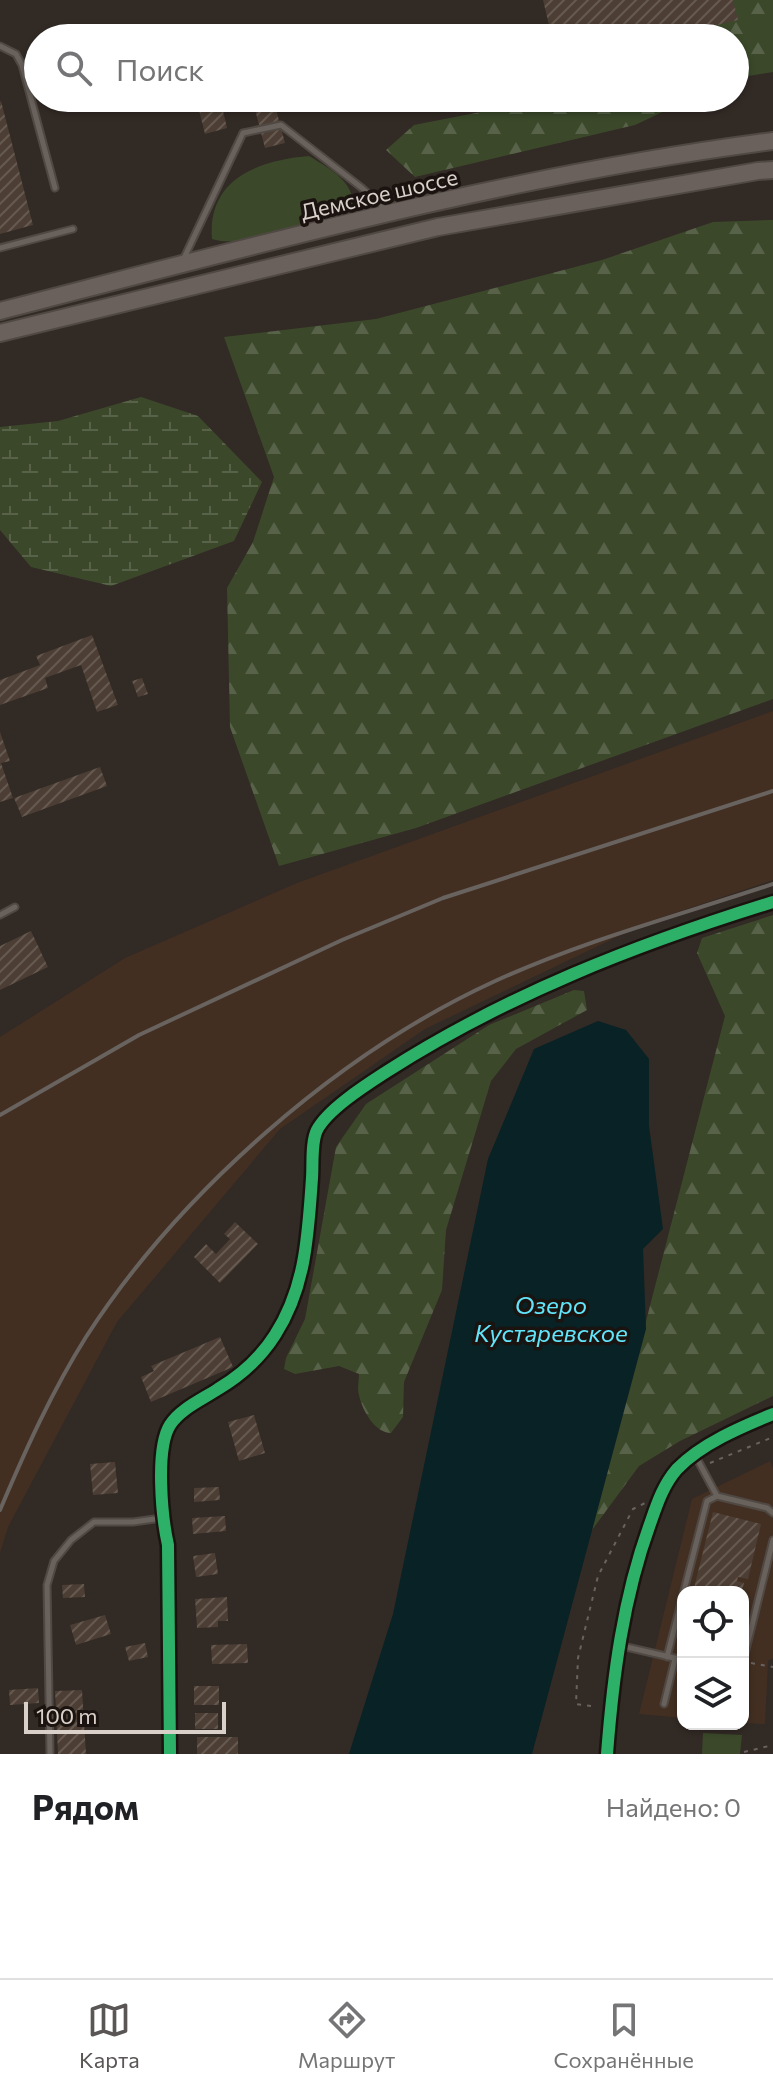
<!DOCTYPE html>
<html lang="ru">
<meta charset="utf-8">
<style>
body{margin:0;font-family:Commissioner,sans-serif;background:#f2f2f2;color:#202124}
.controls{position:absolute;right:24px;bottom:24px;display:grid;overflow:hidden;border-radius:16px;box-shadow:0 2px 6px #0004}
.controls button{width:72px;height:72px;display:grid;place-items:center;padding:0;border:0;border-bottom:2px solid #e0e0e0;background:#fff;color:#202124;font:40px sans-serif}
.scale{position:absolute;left:24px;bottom:20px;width:202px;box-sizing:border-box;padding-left:8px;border:4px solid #dad0ca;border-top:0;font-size:22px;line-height:28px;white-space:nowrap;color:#dad0ca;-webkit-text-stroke:6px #1a130f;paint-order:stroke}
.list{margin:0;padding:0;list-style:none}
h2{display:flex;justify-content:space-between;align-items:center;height:104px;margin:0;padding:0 32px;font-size:34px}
h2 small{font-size:26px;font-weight:400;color:#757577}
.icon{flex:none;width:44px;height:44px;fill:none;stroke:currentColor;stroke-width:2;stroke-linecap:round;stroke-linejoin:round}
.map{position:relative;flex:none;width:773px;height:1754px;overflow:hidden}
.search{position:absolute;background:#fff;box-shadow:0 2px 6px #0004;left:24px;right:24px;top:24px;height:88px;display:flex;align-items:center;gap:20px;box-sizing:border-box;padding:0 28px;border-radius:44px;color:#757577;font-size:30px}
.sheet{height:224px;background:#fff}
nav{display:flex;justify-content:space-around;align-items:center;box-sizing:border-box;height:112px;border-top:2px solid #e0e0e0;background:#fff;font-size:22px;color:#757577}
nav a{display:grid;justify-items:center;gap:4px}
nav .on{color:#595655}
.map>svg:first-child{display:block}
.built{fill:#422f22}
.green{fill:#3b492a}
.forest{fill:url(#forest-firs)}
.wetland{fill:url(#wetland-marsh)}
.water{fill:#082225}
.building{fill:url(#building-hatch)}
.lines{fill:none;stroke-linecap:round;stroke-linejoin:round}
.lane-casing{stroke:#504843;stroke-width:9}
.street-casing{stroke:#504843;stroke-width:15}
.primary-casing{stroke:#504843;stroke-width:20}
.path{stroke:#696360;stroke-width:2;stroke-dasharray:4 6;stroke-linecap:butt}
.lane{stroke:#68615c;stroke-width:5}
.street{stroke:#68615c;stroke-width:11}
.primary{stroke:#6a615c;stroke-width:16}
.rail{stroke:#69635f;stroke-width:4}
.cycleway-casing{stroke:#1a130f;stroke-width:17}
.cycleway{stroke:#2db169;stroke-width:12}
.labels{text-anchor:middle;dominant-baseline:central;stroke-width:7;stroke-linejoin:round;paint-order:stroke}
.street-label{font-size:22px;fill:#dad0ca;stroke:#1a130f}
.water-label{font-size:24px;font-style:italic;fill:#62e5fb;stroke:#1a130f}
</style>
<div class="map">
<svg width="773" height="1754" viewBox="0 0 773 1754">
<defs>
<pattern id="forest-firs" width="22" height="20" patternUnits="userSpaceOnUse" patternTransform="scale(2)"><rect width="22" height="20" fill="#3b492a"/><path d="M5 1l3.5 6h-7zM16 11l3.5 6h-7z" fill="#576248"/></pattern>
<pattern id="wetland-marsh" width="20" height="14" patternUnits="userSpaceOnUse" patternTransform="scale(2)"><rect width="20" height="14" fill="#3b492a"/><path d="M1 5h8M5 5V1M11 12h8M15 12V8" fill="none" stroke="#576248"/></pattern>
<pattern id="building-hatch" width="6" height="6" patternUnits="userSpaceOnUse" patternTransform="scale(2)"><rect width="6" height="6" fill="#4c3e34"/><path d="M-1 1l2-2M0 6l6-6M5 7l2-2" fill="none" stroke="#655950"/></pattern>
</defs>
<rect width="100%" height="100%" fill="#322a25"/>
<path class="built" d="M 773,711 L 773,880 L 648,922 L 425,1029 L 280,1129 L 117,1322 L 8,1527 L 0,1553 L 0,1037 L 125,958 L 297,883 Z
M 770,1461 L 773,1469 L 773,1658 L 768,1661 L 765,1724 L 743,1723 L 743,1592 L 683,1592 L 683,1718 L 639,1714 L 692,1499 Z"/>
<path class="green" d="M 309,156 C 332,170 353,181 355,209 C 321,219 243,250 212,239 C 207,179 259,160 309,156 Z
M 703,1733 L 742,1735 L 740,1754 L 702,1754 Z"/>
<path class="forest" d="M 717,0 L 773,0 L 773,72 L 735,78 L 735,38 L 674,38 Z
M 553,98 L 692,98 L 635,125 L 415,177 L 386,150 L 414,125 Z
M 773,220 L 773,699 L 416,828 L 279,866 L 230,727 L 227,588 L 253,542 L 274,477 L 224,337 L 376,319 L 602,260 L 713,222 Z
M 773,915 L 773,1396 L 680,1441 L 639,1466 L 592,1530 L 725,1016 L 697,953 L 702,938 Z
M 574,990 L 584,991 L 587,1010 L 516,1049 L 491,1081 L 446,1230 L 442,1290 L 404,1382 L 403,1417 L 391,1433 C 375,1433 362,1410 359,1395 C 357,1389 359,1380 359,1374 L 339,1366 L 295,1374 L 284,1369 L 286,1358 L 305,1319 L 336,1147 L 366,1104 L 489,1025 Z"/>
<path class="wetland" d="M 141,397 L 198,416 L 262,482 L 234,541 L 111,586 L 31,567 L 0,530 L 0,427 L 58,421 Z"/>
<path class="water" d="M 598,1021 L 626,1030 L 649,1059 L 649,1126 L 663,1229 L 643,1249 L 646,1329 L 532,1754 L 349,1754 L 393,1614 L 488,1159 L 534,1049 Z"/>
<path class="building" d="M 543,0 L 733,0 L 738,20 L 665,38 L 552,38 Z
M 196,98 L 220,98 L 227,128 L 205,134 Z
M 252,98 L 273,98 L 285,143 L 265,148 Z
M 1,101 L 33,225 L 0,234 L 0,102 Z
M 92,635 L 118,705 L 97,712 L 81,665 L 45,678 L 48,688 L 0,705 L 0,680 L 40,665 L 36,656 Z
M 142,678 L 148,694 L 138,697 L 132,681 Z
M 0,732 L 10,761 L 1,763 L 13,798 L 0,802 Z
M 100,767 L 107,786 L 22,817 L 14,798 Z
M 31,931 L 48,967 L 0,990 L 0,946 Z
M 235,1222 L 258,1244 L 220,1283 L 194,1257 L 206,1244 L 216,1254 L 230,1239 L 224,1234 Z
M 220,1337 L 233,1367 L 151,1402 L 141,1377 L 154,1371 L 151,1366 Z
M 254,1415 L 265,1453 L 239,1461 L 228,1422 Z
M 115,1462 L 118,1493 L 93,1495 L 90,1464 Z
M 219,1487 L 220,1500 L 194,1502 L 194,1488 Z
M 713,1512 L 761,1524 L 748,1579 L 738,1577 L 737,1581 L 744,1583 L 742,1591 L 693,1592 Z
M 225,1516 L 226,1531 L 193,1534 L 192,1518 Z
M 215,1553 L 218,1574 L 196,1577 L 193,1556 Z
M 84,1584 L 85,1597 L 63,1598 L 62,1585 Z
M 227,1597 L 228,1621 L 218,1621 L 218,1627 L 197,1628 L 195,1599 Z
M 105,1615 L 111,1634 L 76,1645 L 70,1625 Z
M 145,1643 L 148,1657 L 129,1661 L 125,1647 Z
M 247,1644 L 248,1663 L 212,1664 L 211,1645 Z
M 194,1686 L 219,1686 L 219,1705 L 194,1705 Z
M 38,1688 L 39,1703 L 10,1705 L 9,1690 Z
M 82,1690 L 86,1754 L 58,1754 L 55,1691 Z
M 195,1713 L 218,1713 L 218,1729 L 195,1729 Z
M 197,1737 L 238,1737 L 238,1754 L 197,1754 Z"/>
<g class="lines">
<defs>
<path id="lane" d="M 0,46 L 16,54 L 22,65 L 55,188
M 0,248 L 73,229
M 184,258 L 243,133 L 281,125 L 362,188 L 385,209
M 0,915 L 15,907
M 695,1455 L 717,1496
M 622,1646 L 683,1660
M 667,1657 L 707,1501 L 717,1496 L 767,1508 L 773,1513
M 743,1662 L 773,1540
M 664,1704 L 675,1659
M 50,1754 L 47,1585 L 54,1561 L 71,1540 L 94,1522 L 133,1522 L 162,1518"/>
<path id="street" d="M 170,1754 L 168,1545 C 162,1518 155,1449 170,1425 C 180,1409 203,1399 218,1389 C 240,1376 261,1357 275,1335 C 306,1287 308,1234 312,1178 C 313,1165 311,1142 317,1130 C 328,1109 366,1085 386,1072 C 506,995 637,944 773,902
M 607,1754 C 613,1676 623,1598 650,1524 C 657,1504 663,1485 677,1469 C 701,1444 741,1427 773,1414"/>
<path id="primary" d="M 0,311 C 256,245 511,175 773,141
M 0,333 L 438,227 L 758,171 L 773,170"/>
</defs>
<use href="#lane" class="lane-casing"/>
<use href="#street" class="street-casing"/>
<use href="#primary" class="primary-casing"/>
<path class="path" d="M 710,1463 L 773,1437
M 751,1663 L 773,1667
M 591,1706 L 576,1704 L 578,1658 L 598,1576 L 633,1509 L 645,1503
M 744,1752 L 773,1745"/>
<use href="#lane" class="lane"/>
<use href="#street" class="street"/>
<use href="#primary" class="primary"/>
<path class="rail" d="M 0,1115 L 139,1035 L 342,940 L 443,898 L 773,791
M 0,1510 C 25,1451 52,1391 86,1337 C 179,1193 337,1054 493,982 C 582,941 680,915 773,884"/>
<defs>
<path id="cycleway" d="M 170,1754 L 168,1545 C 162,1518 155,1449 170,1425 C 180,1409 203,1399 218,1389 C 240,1376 261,1357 275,1335 C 306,1287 308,1234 312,1178 C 313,1165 311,1142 317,1130 C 328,1109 366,1085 386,1072 C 506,995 637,944 773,902
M 607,1754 C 613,1676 623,1598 650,1524 C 657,1504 663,1485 677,1469 C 701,1444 741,1427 773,1414"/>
</defs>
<use href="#cycleway" class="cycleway-casing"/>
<use href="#cycleway" class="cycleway"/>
</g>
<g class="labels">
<g class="street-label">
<text transform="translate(379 194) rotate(-13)">Демское шоссе</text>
</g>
<g class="water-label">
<text x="551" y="1304">Озеро<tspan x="551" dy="28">Кустаревское</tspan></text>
</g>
</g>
</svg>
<div class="controls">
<button><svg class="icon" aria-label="locate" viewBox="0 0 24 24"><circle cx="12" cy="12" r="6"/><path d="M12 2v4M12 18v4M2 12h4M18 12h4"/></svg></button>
<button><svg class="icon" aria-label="layers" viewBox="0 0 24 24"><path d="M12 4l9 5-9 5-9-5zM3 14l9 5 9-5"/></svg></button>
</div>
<div class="scale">100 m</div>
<div class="search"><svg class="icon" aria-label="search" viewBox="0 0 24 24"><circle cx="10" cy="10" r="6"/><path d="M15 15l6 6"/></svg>Поиск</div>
</div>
<section class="sheet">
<h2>Рядом<small>Найдено: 0</small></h2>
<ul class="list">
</ul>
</section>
<nav>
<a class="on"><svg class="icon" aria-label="map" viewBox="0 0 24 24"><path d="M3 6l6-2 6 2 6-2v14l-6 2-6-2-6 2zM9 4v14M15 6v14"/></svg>Карта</a>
<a><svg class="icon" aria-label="directions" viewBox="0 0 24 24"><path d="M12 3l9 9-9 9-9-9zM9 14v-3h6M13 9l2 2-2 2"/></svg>Маршрут</a>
<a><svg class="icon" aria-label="saved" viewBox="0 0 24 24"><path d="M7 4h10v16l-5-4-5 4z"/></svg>Сохранённые</a>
</nav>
